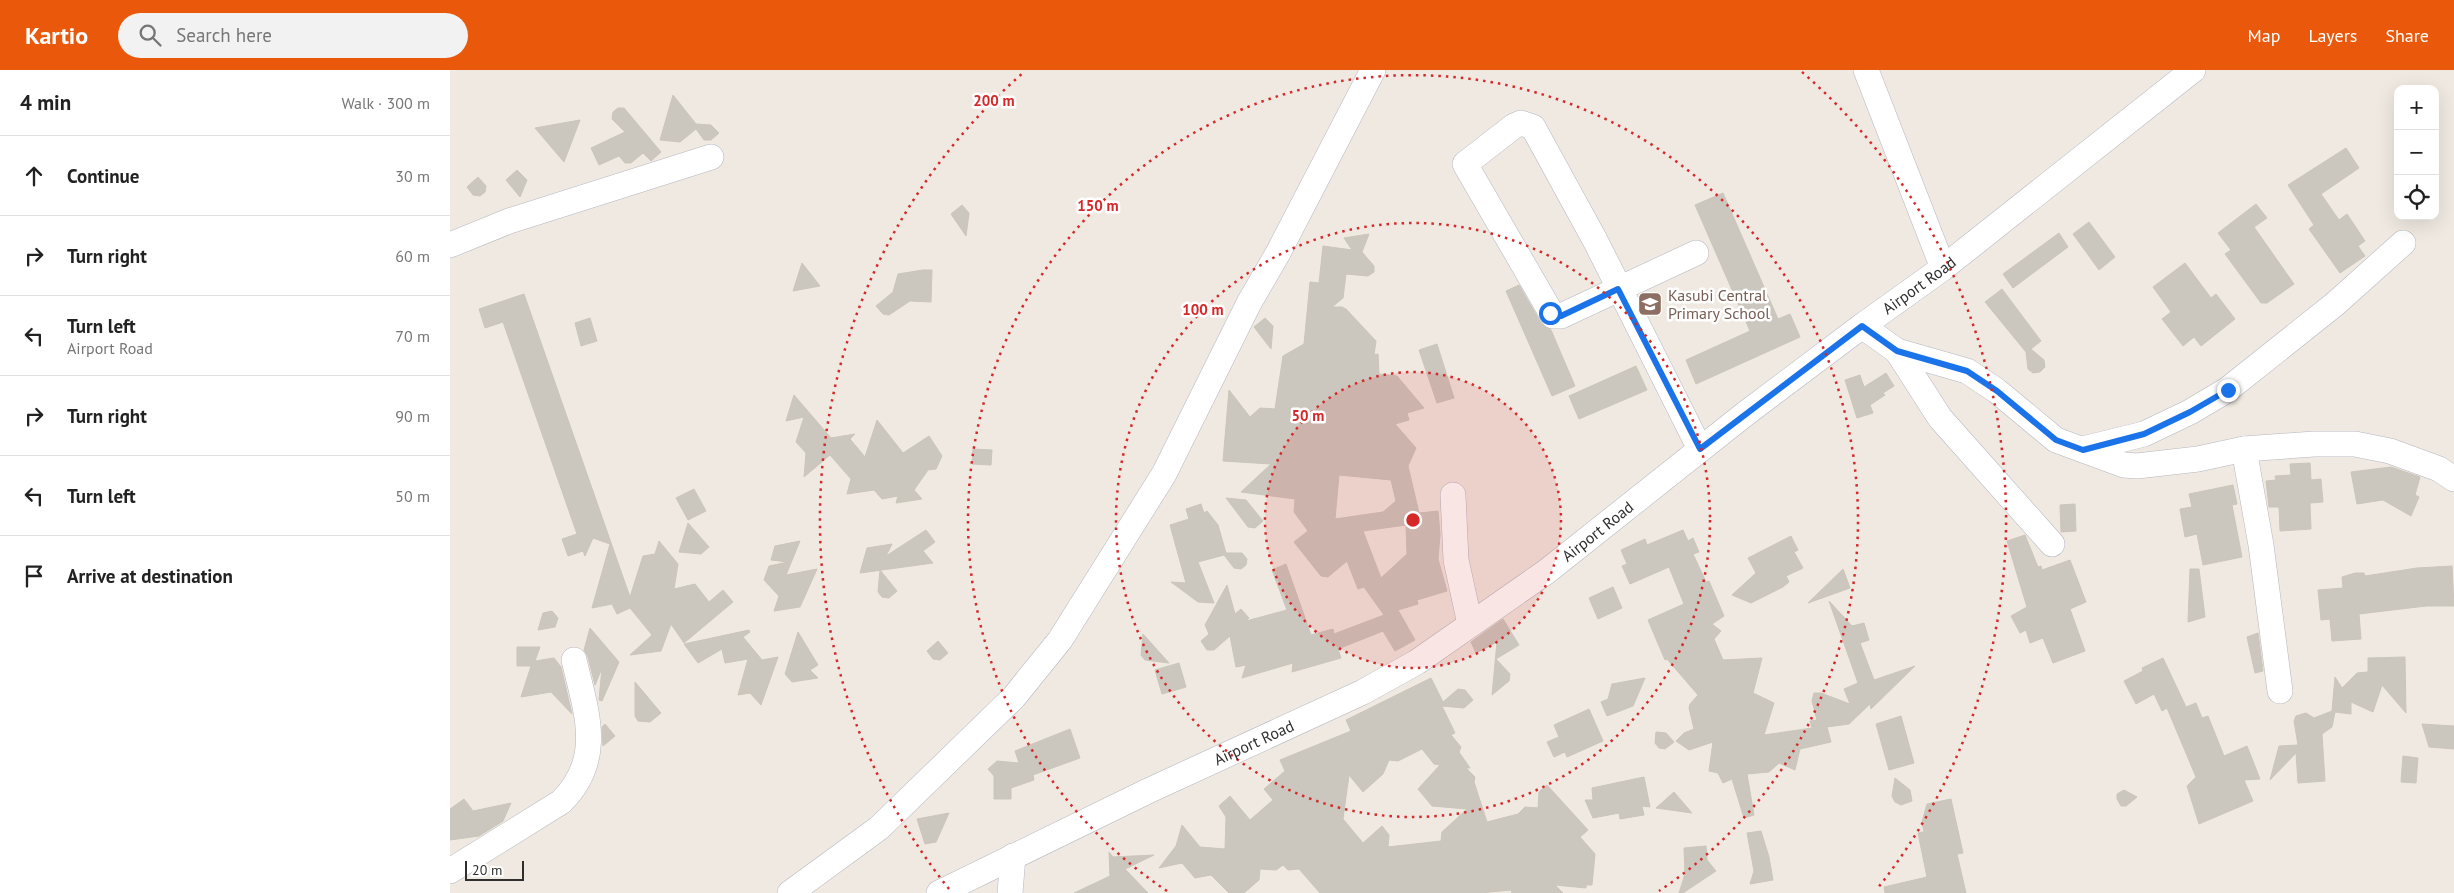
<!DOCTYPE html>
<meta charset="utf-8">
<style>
body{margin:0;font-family:"PT Sans",sans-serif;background:#f2f2f2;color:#222}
.controls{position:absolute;right:15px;top:15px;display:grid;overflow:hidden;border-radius:10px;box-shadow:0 5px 20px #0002}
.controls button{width:45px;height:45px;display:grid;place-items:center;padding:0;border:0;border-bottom:1px solid #e0e0e0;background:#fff;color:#222;font:25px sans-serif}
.scale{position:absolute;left:15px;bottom:12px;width:59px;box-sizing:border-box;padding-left:5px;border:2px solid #2e2e2e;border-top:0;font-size:14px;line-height:18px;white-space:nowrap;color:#2e2e2e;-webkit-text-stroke:4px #fff;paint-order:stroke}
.stop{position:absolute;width:15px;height:15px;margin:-11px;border:4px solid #1a73e8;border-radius:50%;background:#fff}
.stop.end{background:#1a73e8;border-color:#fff;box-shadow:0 1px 5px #0008}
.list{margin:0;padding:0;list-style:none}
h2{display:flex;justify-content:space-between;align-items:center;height:65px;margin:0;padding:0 20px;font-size:21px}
h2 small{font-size:16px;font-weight:400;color:#767676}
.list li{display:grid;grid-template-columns:32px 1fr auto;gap:15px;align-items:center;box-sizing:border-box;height:80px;padding:0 20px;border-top:1px solid #e0e0e0}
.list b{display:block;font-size:19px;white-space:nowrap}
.list p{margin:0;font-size:16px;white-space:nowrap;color:#767676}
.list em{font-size:16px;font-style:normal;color:#767676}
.icon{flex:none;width:28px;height:28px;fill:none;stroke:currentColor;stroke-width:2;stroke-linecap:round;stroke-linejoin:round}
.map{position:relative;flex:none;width:2004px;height:823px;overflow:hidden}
header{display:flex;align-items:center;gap:30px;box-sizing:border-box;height:70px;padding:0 25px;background:#ea580c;color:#fff}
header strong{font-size:24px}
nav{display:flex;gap:28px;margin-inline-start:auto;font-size:18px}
.search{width:350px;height:45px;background:#f2f2f2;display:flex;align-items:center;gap:12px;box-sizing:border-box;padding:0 18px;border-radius:28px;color:#767676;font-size:19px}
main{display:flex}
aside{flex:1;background:#fff}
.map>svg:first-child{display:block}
.building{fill:#cbc7bf;stroke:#cbc5ba;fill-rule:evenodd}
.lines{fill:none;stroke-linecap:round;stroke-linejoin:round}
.minor-casing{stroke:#b4b7c1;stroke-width:26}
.minor{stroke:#fff;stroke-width:25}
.route{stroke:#1a73e8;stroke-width:6}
.ring{fill:none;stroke:#d62828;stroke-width:2.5;stroke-dasharray:2.5 5}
.labels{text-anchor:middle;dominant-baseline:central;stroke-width:5;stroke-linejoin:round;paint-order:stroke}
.street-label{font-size:16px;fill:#2e2e2e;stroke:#fff}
.education-label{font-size:16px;fill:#785e54;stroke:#fff;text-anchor:start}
.centre{fill:#d62828;stroke:#fff;stroke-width:2.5}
.ring-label{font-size:15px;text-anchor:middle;font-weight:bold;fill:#d62828;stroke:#fff;stroke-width:5;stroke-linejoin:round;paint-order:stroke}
</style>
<header>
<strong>Kartio</strong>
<div class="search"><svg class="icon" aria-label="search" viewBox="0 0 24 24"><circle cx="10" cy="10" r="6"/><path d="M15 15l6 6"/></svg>Search here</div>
<nav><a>Map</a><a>Layers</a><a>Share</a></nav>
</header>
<main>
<aside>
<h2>4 min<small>Walk · 300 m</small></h2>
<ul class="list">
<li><svg class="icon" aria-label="ahead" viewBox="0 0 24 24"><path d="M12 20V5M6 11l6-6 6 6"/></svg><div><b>Continue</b></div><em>30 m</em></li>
<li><svg class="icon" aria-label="right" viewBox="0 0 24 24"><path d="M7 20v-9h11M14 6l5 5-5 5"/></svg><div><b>Turn right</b></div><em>60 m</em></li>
<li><svg class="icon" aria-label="left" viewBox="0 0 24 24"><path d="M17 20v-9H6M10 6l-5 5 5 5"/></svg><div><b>Turn left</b><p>Airport Road</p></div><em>70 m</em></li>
<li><svg class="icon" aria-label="right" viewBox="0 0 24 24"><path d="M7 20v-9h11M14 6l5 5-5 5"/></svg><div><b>Turn right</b></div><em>90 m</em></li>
<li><svg class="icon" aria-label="left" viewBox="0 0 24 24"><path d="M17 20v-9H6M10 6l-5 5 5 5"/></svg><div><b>Turn left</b></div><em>50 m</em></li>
<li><svg class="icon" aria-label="arrive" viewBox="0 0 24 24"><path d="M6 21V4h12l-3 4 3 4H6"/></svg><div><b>Arrive at destination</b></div></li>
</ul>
</aside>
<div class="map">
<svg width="2004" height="823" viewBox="0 0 2004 823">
<rect width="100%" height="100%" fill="#efe9e1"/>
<path class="building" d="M 223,25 L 246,54 L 261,55 L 269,63 L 261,70 L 254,70 L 246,59 L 230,72 L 210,70 Z
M 168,38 L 174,38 L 211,82 L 201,91 L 193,83 L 181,93 L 175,93 L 169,86 L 149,95 L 141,78 L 175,62 L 162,49 L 163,42 Z
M 130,50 L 114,92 L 85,58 Z
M 1896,78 L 1909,98 L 1871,124 L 1889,150 L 1897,144 L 1915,171 L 1908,176 L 1915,186 L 1890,203 L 1859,159 L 1864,155 L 1838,115 Z
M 67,100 L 77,110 L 70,127 L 56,110 Z
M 28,107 L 36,116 L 35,122 L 30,126 L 23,125 L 17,117 Z
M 1273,123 L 1328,249 L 1340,244 L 1350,267 L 1246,314 L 1236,290 L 1300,261 L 1245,135 Z
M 1806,134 L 1817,148 L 1804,157 L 1844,214 L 1817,233 L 1811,233 L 1775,184 L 1781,180 L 1768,163 Z
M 512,135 L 519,143 L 516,166 L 501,144 Z
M 1639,152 L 1665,187 L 1649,200 L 1623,164 Z
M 1609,163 L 1618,177 L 1563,218 L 1553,204 Z
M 919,164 L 912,182 L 924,196 L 924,202 L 918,206 L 896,204 L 893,228 L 882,237 L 892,237 L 896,239 L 926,271 L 924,285 L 928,284 L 929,304 L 947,306 L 974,338 L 957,343 L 959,350 L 945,354 L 966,378 L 958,396 L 969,443 L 988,441 L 990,464 L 988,489 L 997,521 L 967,530 L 968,534 L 948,540 L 965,570 L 945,581 L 933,561 L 888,579 L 891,588 L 842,602 L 843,593 L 792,608 L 796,595 L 786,597 L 780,566 L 764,580 L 757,580 L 751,571 L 759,564 L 755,555 L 777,515 L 785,544 L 791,539 L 799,548 L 796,551 L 837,540 L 822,500 L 836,494 L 861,565 L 883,559 L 884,564 L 934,545 L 914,517 L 908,519 L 897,491 L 878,507 L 871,506 L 844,472 L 858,461 L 844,442 L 845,429 L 791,422 L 821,394 L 773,391 L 779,320 L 800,347 L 810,338 L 825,339 L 833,286 L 854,274 L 860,212 L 869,213 L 873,176 L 902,180 L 894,168 ZM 889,405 L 941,410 L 946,431 L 933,442 L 885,449 ZM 956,455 L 957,484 L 931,508 L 913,461 Z
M 352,193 L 370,216 L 343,221 Z
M 1735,193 L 1761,228 L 1766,224 L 1785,249 L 1751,276 L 1744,267 L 1733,276 L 1712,249 L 1721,242 L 1703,217 Z
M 473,200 L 482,200 L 481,232 L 460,231 L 439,245 L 433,244 L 426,236 L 443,222 L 448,204 Z
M 1069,215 L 1091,253 L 1101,260 L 1125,316 L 1102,326 L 1056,221 Z
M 1552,219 L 1591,271 L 1581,279 L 1594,290 L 1595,297 L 1590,302 L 1583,303 L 1578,299 L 1576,282 L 1535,232 Z
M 74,224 L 180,527 L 193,486 L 205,484 L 209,471 L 228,494 L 224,519 L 245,514 L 259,532 L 273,520 L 283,532 L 234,573 L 221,554 L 211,581 L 180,585 L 202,565 L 180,538 L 167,544 L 162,534 L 142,538 L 160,474 L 143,468 L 135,486 L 133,481 L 118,486 L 112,469 L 127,464 L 53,252 L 35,258 L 29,239 Z
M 140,248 L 147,271 L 131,276 L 125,253 Z
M 815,248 L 823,256 L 821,279 L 804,257 Z
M 987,274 L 1004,328 L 987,333 L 969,280 Z
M 1186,296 L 1197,320 L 1129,349 L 1119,326 Z
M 1436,303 L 1444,316 L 1433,323 L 1435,325 L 1420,335 L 1423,343 L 1407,348 L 1395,310 L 1410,305 L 1414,317 Z
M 344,325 L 381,368 L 405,364 L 400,369 L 415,387 L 427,350 L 453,383 L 479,366 L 492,386 L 486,399 L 478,400 L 464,420 L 472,429 L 446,433 L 448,426 L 432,429 L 424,420 L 397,424 L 401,409 L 380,385 L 354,407 L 356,383 L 346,372 L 354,347 L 336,351 Z
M 523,379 L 542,380 L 541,395 L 522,394 Z
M 1860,393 L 1861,410 L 1871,409 L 1873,432 L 1860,433 L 1861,459 L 1830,461 L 1829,437 L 1819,437 L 1816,411 L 1826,410 L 1825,406 L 1841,405 L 1840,394 Z
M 1941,397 L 1970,407 L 1965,425 L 1969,427 L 1961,446 L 1933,430 L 1907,434 L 1901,402 Z
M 1783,415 L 1787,434 L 1782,435 L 1792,487 L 1753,495 L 1747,464 L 1735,467 L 1730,439 L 1742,437 L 1739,424 Z
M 244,419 L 256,441 L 238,450 L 226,428 Z
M 776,428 L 796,430 L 813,451 L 805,458 L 798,457 Z
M 751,434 L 754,443 L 757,441 L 768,455 L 776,483 L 792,483 L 797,489 L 796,495 L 791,499 L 784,498 L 774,485 L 748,492 L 764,533 L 748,532 L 721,512 L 736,513 L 720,455 L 739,449 L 736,439 Z
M 1625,434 L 1626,461 L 1611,462 L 1610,435 Z
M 238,453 L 259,477 L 251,484 L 229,482 Z
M 476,460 L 485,472 L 473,481 L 483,493 L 410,503 L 417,478 L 442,474 L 436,486 Z
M 1233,460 L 1238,471 L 1243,468 L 1249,482 L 1243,484 L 1256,512 L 1259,511 L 1274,546 L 1262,554 L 1271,561 L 1264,569 L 1273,590 L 1312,588 L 1303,623 L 1324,633 L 1314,665 L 1362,658 L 1360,651 L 1367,650 L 1362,631 L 1364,623 L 1371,623 L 1400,634 L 1394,619 L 1408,613 L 1379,531 L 1402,556 L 1414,553 L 1419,570 L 1410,573 L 1424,610 L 1465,596 L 1421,639 L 1420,634 L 1399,654 L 1377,657 L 1381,672 L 1350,679 L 1345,700 L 1329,693 L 1319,702 L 1297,704 L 1304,745 L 1294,748 L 1282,709 L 1273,713 L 1268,703 L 1259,701 L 1263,672 L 1239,680 L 1226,671 L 1234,663 L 1244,659 L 1239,638 L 1240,634 L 1248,625 L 1217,589 L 1215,590 L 1198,550 L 1234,534 L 1219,497 L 1180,514 L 1172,496 L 1177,494 L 1171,480 L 1195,469 L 1197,475 Z
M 1575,465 L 1588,497 L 1591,496 L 1592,500 L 1620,490 L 1636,532 L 1620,539 L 1635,581 L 1603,593 L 1593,568 L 1580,573 L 1576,560 L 1570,563 L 1561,546 L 1577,537 L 1557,471 Z
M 1341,466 L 1348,480 L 1344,482 L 1353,498 L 1336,506 L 1339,512 L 1333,517 L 1301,533 L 1282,525 L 1306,503 L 1298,488 Z
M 350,471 L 336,505 L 367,499 L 350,537 L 324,541 L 329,526 L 314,510 L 319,496 L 338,492 L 321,490 L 325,476 Z
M 2002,496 L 2004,536 L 1976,536 L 1909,544 L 1911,569 L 1882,571 L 1880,549 L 1871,550 L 1868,520 L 1893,518 L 1892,507 L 1905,503 L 1914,503 L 1915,506 L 1967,498 Z
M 1393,499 L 1400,518 L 1358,533 Z
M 1740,499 L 1749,499 L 1755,547 L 1738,552 Z
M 430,500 L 447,521 L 439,528 L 432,527 L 428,522 Z
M 1163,517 L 1172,538 L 1148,549 L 1139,528 Z
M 102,541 L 108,548 L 105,557 L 88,560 L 93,543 Z
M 1053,549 L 1069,575 L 1046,589 L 1060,604 L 1059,611 L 1042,625 L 1047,572 L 1026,583 L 1021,572 Z
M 140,558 L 169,592 L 152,631 L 149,630 L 152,598 L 145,615 L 138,587 L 134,580 Z
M 299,560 L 300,562 L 293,567 L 312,590 L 328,587 L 311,635 L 300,623 L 288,625 L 298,589 L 275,593 L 272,579 L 248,593 L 234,574 Z
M 348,562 L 368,595 L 360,600 L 368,608 L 342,612 L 335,604 Z
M 1808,563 L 1813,601 L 1805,603 L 1797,567 Z
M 693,564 L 719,593 L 695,590 L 691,585 Z
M 488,571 L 498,583 L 490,590 L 483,589 L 477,581 Z
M 67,577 L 90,577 L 85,591 L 104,588 L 111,597 L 122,644 L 101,622 L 71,627 L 81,596 L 67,596 Z
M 1955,587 L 1956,643 L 1932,615 L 1923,642 L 1901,632 L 1901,644 L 1885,642 L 1882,657 L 1872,664 L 1875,711 L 1848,713 L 1846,683 L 1820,710 L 1829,676 L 1848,675 L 1844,651 L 1846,646 L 1856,643 L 1864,648 L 1882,641 L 1885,607 L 1892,618 L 1907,603 L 1918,602 L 1918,588 Z
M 1713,588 L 1736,637 L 1746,633 L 1752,648 L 1758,646 L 1774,686 L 1797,676 L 1810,709 L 1794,710 L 1803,731 L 1749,754 L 1737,716 L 1746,707 L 1717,638 L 1712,641 L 1704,624 L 1686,634 L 1674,611 L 1693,601 L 1692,598 Z
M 729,593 L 736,617 L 712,624 L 705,600 Z
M 981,608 L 993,632 L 1008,619 L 1015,620 L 1023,630 L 1014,638 L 992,636 L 1005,663 L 1001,665 L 1011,677 L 1009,682 L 1020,698 L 1016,698 L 1025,707 L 1024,712 L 1037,752 L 1068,744 L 1075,737 L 1088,738 L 1089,722 L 1097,715 L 1138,760 L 1130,767 L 1145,784 L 1142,815 L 1136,815 L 1136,818 L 1105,815 L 1113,823 L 1062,823 L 1061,820 L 1031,823 L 870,823 L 849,799 L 838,800 L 833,795 L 826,800 L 810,799 L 809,810 L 794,823 L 779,823 L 761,805 L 745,808 L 732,793 L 709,798 L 726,776 L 732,755 L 750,777 L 775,779 L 776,747 L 769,736 L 780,726 L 800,750 L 823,730 L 814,719 L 835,701 L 830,690 L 901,661 L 896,650 ZM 972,679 L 984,694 L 990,695 L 968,719 L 982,736 L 1017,739 L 992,762 L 991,771 L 938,777 L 939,765 L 932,756 L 913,773 L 893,749 L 899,705 L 913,722 L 933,704 L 939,690 L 948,691 Z
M 1195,608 L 1183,636 L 1157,646 L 1151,632 L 1158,629 L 1162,614 Z
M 185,612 L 211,643 L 200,652 L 188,651 L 185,646 Z
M 1139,639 L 1153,671 L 1117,687 L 1115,682 L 1104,687 L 1097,672 L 1109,667 L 1104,655 Z
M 1451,646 L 1464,693 L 1439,700 L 1426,654 Z
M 155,654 L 165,666 L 153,676 L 152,657 Z
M 1972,654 L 2004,656 L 2004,679 L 1979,677 Z
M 620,659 L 630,688 L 583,705 L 584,710 L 561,718 L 561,729 L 544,729 L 544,706 L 538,699 L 547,691 L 569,693 L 565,681 Z
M 1206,662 L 1216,663 L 1224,672 L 1215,679 L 1209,678 L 1205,673 Z
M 1953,686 L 1968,688 L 1966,713 L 1951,712 Z
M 1194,707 L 1200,737 L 1192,736 L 1194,745 L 1170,749 L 1169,743 L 1143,748 L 1135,730 L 1143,730 L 1142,718 Z
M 1445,708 L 1460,720 L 1462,731 L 1451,735 L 1445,732 L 1442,726 Z
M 1674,720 L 1687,727 L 1676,736 L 1671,736 L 1667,729 L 1667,724 Z
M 1224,722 L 1242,743 L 1206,738 Z
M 14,729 L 23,741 L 61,733 L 53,751 L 29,766 L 0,770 L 0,739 Z
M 1501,729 L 1513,783 L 1507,784 L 1516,823 L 1435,823 L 1434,817 L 1477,807 L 1468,763 L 1474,762 L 1472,752 L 1477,734 Z
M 499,743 L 486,772 L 475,774 L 467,749 Z
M 1311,761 L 1319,787 L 1323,810 L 1300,814 L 1304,801 L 1297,763 Z
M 1256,776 L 1257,790 L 1266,801 L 1233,823 L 1229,823 L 1235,804 L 1234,778 Z
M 659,782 L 663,787 L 704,785 L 675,799 L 698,823 L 624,823 L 660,806 Z"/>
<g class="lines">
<defs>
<g id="minor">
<path d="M 1416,0 L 1493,198"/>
<path d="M 0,175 L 59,151 L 261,87"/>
<path d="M 1246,183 L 1111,246 L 1103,246 L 1015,94 L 1064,56 L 1071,53 L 1083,57 L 1146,172 L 1250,379"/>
<path d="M 1412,256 L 1447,281 L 1517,301 L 1547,321 L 1606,370 L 1674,395 L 1687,396 L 1748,389 L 1794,379 L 1864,374 L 1905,374 L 1940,381 L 1989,399 L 2004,409"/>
<path d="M 1447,281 L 1490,348 L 1602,474"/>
<path d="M 1633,379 L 1694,364 L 1740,342 L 1777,320 L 1885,234 L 1953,173"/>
<path d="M 1794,379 L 1811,475 L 1830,621"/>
<path d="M 1003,425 L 1006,490 L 1020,554"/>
<path d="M 0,801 L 111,732 C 155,689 136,641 124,590"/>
<path d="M 340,823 L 429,758 L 564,627 L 610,570 L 714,404 L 799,233 L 828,183 L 923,0"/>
<path id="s1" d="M 489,823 L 698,721 L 913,622 L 967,592 L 1096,502 L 1295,344 L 1412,256 L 1493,198 L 1743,0"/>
<path d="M 560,823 L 563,786"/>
</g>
</defs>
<use href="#minor" class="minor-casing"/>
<use href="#minor" class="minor"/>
</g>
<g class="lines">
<path class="route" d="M 1100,243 L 1103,246 L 1111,246 L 1168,219 L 1250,379 L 1412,256 L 1447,281 L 1517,301 L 1547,321 L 1606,370 L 1633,380 L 1694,364 L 1740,342 L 1778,320"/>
</g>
<circle cx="963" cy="450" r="148" fill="#d62828" fill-opacity=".12"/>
<g class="ring">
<circle cx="963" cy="450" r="148"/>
<circle cx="963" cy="450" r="297"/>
<path d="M717 821A445 445 0 1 1 1209 821"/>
<path d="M499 819A593 593 0 0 1 574 2M1352 2A593 593 0 0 1 1427 819"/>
</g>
<defs>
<symbol id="school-square" viewBox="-11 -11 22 22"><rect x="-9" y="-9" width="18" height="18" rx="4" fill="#8d6e63" stroke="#fff"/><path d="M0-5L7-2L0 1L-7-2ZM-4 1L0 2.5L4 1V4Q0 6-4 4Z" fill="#fff"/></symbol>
</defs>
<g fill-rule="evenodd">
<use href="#school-square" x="1186" y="220" width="28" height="28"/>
</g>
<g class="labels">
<g class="street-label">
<text stroke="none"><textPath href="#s1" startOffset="1159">Airport Road</textPath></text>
<text stroke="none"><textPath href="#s1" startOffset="754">Airport Road</textPath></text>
<text stroke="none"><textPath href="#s1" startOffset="349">Airport Road</textPath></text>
</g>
<g class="education-label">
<text x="1218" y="225">Kasubi Central<tspan x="1218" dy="18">Primary School</tspan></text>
</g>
</g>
<circle cx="963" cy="450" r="8" class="centre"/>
<g class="ring-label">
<text x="544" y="36">200 m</text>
<text x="648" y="141">150 m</text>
<text x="753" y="245">100 m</text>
<text x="858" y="351">50 m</text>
</g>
</svg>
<div class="controls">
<button>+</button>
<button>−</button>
<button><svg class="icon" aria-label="locate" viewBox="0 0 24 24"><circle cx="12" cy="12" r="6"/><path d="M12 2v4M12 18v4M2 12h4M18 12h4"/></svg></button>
</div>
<div class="scale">20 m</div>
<div class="stop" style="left:1100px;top:243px"></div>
<div class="stop end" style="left:1778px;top:320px"></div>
</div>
</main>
